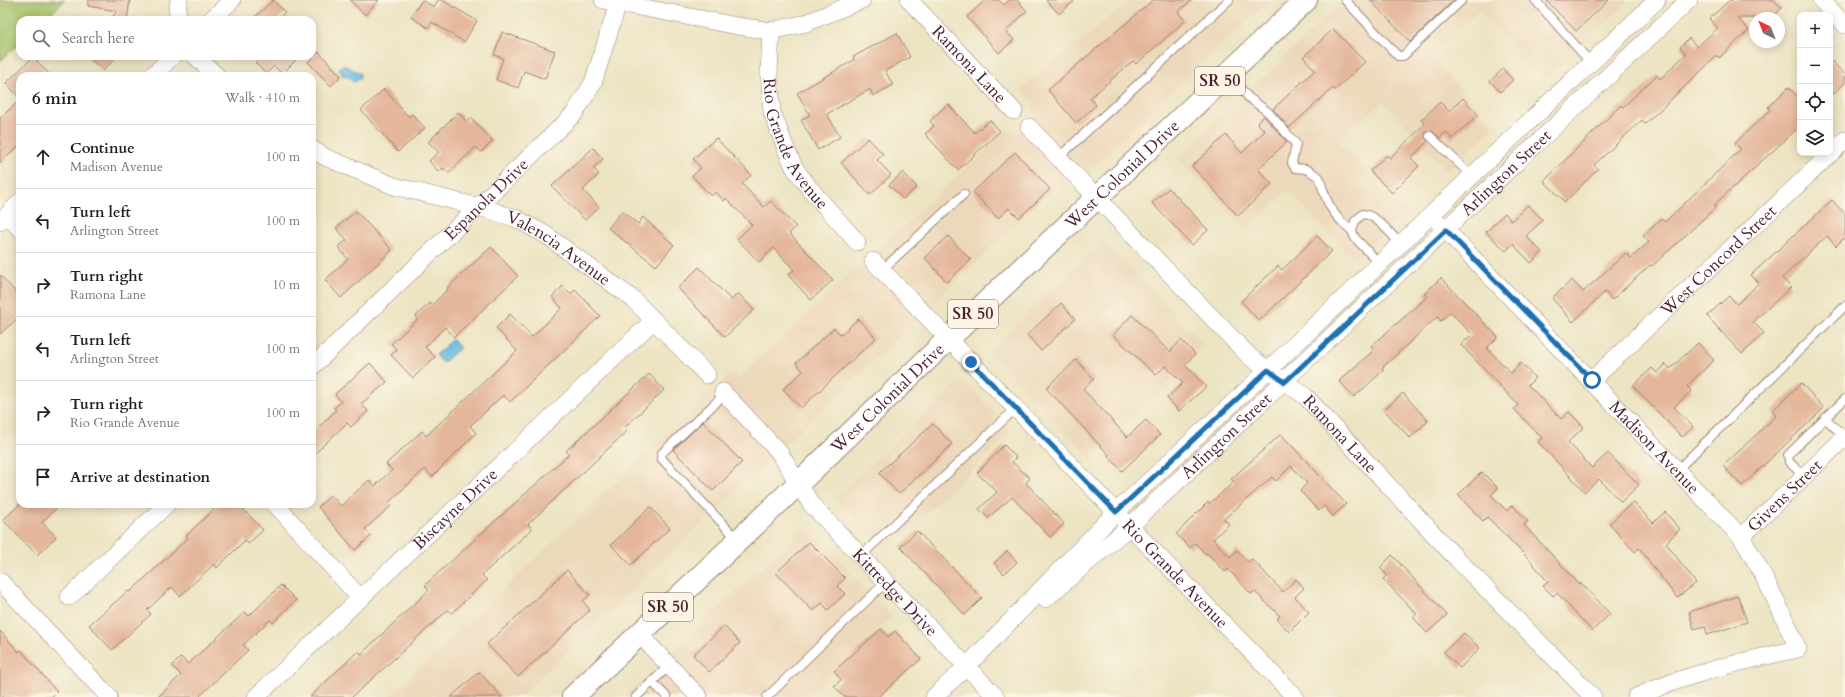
<!DOCTYPE html>
<meta charset="utf-8">
<style>
body{margin:0;font-family:Cardo,serif;background:#f6f6f6;color:#222}
.controls{position:absolute;right:12px;top:12px;display:grid;overflow:hidden;border-radius:8px;box-shadow:0 2px 10px #0003}
.controls button{width:36px;height:36px;display:grid;place-items:center;padding:0;border:0;border-bottom:1px solid #e0e0e0;background:#fff;color:#222;font:20px sans-serif}
.compass{position:absolute;left:1749px;top:12px;width:36px;height:36px;border-radius:50%;background:#fff;box-shadow:0 2px 10px #0003;rotate:317deg}
.stop{position:absolute;width:12px;height:12px;margin:-9px;border:3px solid #1f6fb2;border-radius:50%;background:#fff}
.stop.end{background:#1f6fb2;border-color:#fff;box-shadow:0 1px 4px #0008}
.list{margin:0;padding:0;list-style:none}
h2{display:flex;justify-content:space-between;align-items:center;height:52px;margin:0;padding:0 16px;font-size:17px}
h2 small{font-size:13px;font-weight:400;color:#767676}
.list li{display:grid;grid-template-columns:26px 1fr auto;gap:12px;align-items:center;box-sizing:border-box;height:64px;padding:0 16px;border-top:1px solid #e0e0e0}
.list b{display:block;font-size:15px;white-space:nowrap}
.list p{margin:0;font-size:13px;white-space:nowrap;color:#767676}
.list em{font-size:13px;font-style:normal;color:#767676}
.icon{flex:none;width:22px;height:22px;fill:none;stroke:currentColor;stroke-width:2;stroke-linecap:round;stroke-linejoin:round}
.map{position:relative;flex:none;width:1845px;height:697px;overflow:hidden}
.search{position:absolute;background:#fff;box-shadow:0 2px 10px #0003;left:16px;top:16px;width:300px;height:44px;display:flex;align-items:center;gap:10px;box-sizing:border-box;padding:0 14px;border-radius:12px;color:#767676;font-size:15px}
.panel{position:absolute;background:#fff;box-shadow:0 2px 10px #0003;left:16px;top:72px;width:300px;height:436px;border-radius:12px}
.map>svg:first-child{display:block}
.built{fill:#ecd8ba}
.green{fill:#a2c068;stroke:#76704a}
.water{fill:#5fb9dd;stroke:#546c84}
.building{fill:#e4b79b}
.lines{fill:none;stroke-linecap:round;stroke-linejoin:round}
.service-casing{stroke:#9b8277;stroke-width:10}
.minor-casing{stroke:#9b8277;stroke-width:18}
.trunk-casing{stroke:#9b8277;stroke-width:24}
.service{stroke:#fff;stroke-width:8}
.minor{stroke:#fff;stroke-width:17}
.trunk{stroke:#fff;stroke-width:22}
.route{stroke:#1f6fb2;stroke-width:5}
.labels{text-anchor:middle;dominant-baseline:central;stroke-width:4;stroke-linejoin:round;paint-order:stroke}
.shield{fill:#fcf5e5;stroke:#7f5f63;stroke-width:1}
.shield-label{font-size:16px;font-weight:bold;fill:#4a1f2b}
.street-label{font-size:17px;fill:#4a1f2b;stroke:#fcf5e5}
</style>
<div class="map">
<svg width="1845" height="697" viewBox="0 0 1845 697">
<rect width="100%" height="100%" fill="#fcf5e5"/>
<filter id="ink" filterUnits="userSpaceOnUse"><feTurbulence type="fractalNoise" baseFrequency=".025" numOctaves="2"/><feDisplacementMap in="SourceGraphic" scale="8" xChannelSelector="R" yChannelSelector="G"/><feConvolveMatrix kernelMatrix="1 2 1 2 8 2 1 2 1" color-interpolation-filters="sRGB"/></filter>
<filter id="wash" filterUnits="userSpaceOnUse"><feTurbulence type="fractalNoise" baseFrequency=".012" numOctaves="4" result="noise"/><feDisplacementMap in="SourceGraphic" scale="16" xChannelSelector="R" yChannelSelector="G"/><feGaussianBlur stdDeviation="0.9" result="paint"/><feColorMatrix in="noise" values="0 0 0 0 0 0 0 0 0 0 0 0 0 0 0 0 0 1.4 0 .05"/><feComposite in="paint" operator="in"/></filter>
<g filter="url(#wash)">
<rect width="100%" height="100%" fill="#ece4c3"/>
<path class="built" d="M 1131,0 L 1269,0 L 1066,193 L 1058,184 L 520,697 L 389,697 L 732,373 L 738,379 L 857,267 L 859,268 L 1004,131 L 1020,132 L 1034,118 L 1033,103 L 1020,90 Z
M 1344,0 L 1630,0 L 1544,81 L 1479,11 L 1430,56 L 1495,127 L 1448,171 L 1383,101 L 1338,142 L 1405,212 L 1354,260 L 1288,190 L 1246,230 L 1178,158 Z
M 1103,240 L 1205,346 L 1091,457 L 988,351 Z
M 962,379 L 1013,432 L 886,551 L 835,498 Z
M 806,526 L 892,616 L 806,697 L 736,697 L 734,694 L 730,697 L 625,697 Z"/>
<path class="green" d="M 0,0 L 65,0 L 44,20 L 20,20 L 20,43 L 0,61 Z"/>
<path class="water" d="M 343,65 L 360,73 L 360,79 L 353,82 L 348,77 L 343,76 L 339,68 Z
M 452,339 L 460,348 L 443,363 L 436,355 Z"/>
<g id="blocks">
<path class="building" d="M 88,0 L 130,0 L 127,20 L 110,20 L 117,11 L 88,6 Z
M 273,0 L 285,12 L 277,20 L 252,20 Z
M 350,0 L 379,0 L 365,15 Z
M 422,0 L 434,7 L 438,0 L 442,0 L 477,21 L 464,42 L 432,22 L 428,28 L 411,17 Z
M 985,0 L 999,0 L 1004,5 L 1009,0 L 1017,0 L 1027,11 L 1006,31 L 1014,40 L 999,53 L 967,17 Z
M 1046,0 L 1075,0 L 1059,14 Z
M 1153,0 L 1192,0 L 1178,12 L 1185,21 L 1136,64 L 1133,61 L 1090,98 L 1096,105 L 1076,123 L 1048,90 Z
M 1370,0 L 1454,0 L 1410,42 Z
M 1546,0 L 1609,0 L 1576,31 Z
M 1730,0 L 1774,0 L 1782,8 L 1772,18 L 1737,18 L 1749,30 L 1719,58 L 1717,56 L 1645,124 L 1642,120 L 1594,165 L 1598,169 L 1565,202 L 1544,181 L 1621,105 L 1623,107 L 1657,75 L 1660,79 L 1686,54 L 1680,47 L 1689,38 L 1697,47 L 1718,28 L 1709,19 Z
M 1333,29 L 1365,62 L 1335,90 L 1333,88 L 1289,128 L 1273,109 L 1315,70 L 1303,57 Z
M 502,32 L 555,51 L 545,79 L 524,71 L 518,88 L 496,80 L 503,58 L 494,55 Z
M 897,33 L 910,57 L 885,71 L 893,85 L 873,96 L 870,89 L 827,114 L 840,137 L 818,150 L 801,120 L 810,115 L 797,93 L 854,60 L 853,57 Z
M 319,52 L 341,76 L 331,86 L 308,62 Z
M 87,56 L 117,56 L 103,71 Z
M 262,56 L 300,56 L 282,74 L 274,66 L 266,74 L 255,63 Z
M 33,57 L 51,76 L 20,76 L 20,98 L 6,83 Z
M 1830,59 L 1845,75 L 1845,83 L 1830,97 Z
M 1503,69 L 1513,80 L 1500,92 L 1490,81 Z
M 1789,87 L 1800,100 L 1800,126 L 1714,205 L 1716,207 L 1686,235 L 1652,266 L 1650,265 L 1612,300 L 1605,292 L 1573,322 L 1552,298 L 1572,280 L 1583,292 L 1626,253 L 1631,258 L 1649,242 L 1643,236 L 1662,218 L 1665,222 L 1741,149 L 1735,143 L 1770,110 L 1768,107 Z
M 384,89 L 409,117 L 412,114 L 425,128 L 398,152 L 361,110 Z
M 1463,98 L 1478,115 L 1452,139 L 1446,132 L 1440,138 L 1432,131 L 1426,132 L 1425,137 L 1428,141 L 1411,158 L 1419,166 L 1392,193 L 1370,171 L 1387,155 L 1390,158 L 1425,124 L 1421,120 L 1440,102 L 1449,111 Z
M 20,100 L 20,145 L 0,163 L 0,118 Z
M 948,104 L 975,133 L 990,120 L 1000,131 L 958,170 L 925,134 L 934,126 L 930,121 Z
M 458,112 L 467,122 L 471,118 L 493,141 L 481,152 L 476,147 L 449,173 L 443,168 L 439,172 L 429,161 L 439,152 L 428,142 Z
M 1264,116 L 1287,142 L 1258,169 L 1272,184 L 1238,216 L 1192,166 L 1226,135 L 1242,153 L 1265,131 L 1257,123 Z
M 716,138 L 751,175 L 742,184 L 764,207 L 771,201 L 796,227 L 789,233 L 833,280 L 811,300 L 788,275 L 794,270 L 774,248 L 759,262 L 737,239 L 752,225 L 726,198 L 724,201 L 716,192 L 711,196 L 692,176 L 701,168 L 693,159 Z
M 868,138 L 883,154 L 877,160 L 891,175 L 870,195 L 841,163 Z
M 593,148 L 603,159 L 593,168 L 599,174 L 583,190 L 599,207 L 585,220 L 552,186 Z
M 1015,152 L 1050,189 L 1019,218 L 1009,208 L 998,218 L 973,192 Z
M 903,172 L 917,187 L 903,199 L 889,185 Z
M 1169,188 L 1208,230 L 1192,245 L 1152,203 Z
M 1832,200 L 1845,214 L 1845,237 L 1836,246 L 1827,236 L 1782,278 L 1791,287 L 1753,322 L 1764,333 L 1742,354 L 1707,316 L 1729,296 L 1737,304 L 1759,283 L 1751,275 Z
M 1528,205 L 1543,220 L 1526,236 L 1542,252 L 1531,263 L 1513,244 L 1506,251 L 1486,232 L 1505,213 L 1511,221 Z
M 356,211 L 392,250 L 341,298 L 325,280 L 348,259 L 338,247 L 347,240 L 336,228 Z
M 622,211 L 638,224 L 643,217 L 674,245 L 656,266 L 608,228 Z
M 948,236 L 971,260 L 947,282 L 925,258 Z
M 1317,236 L 1332,251 L 1259,321 L 1241,301 L 1278,266 L 1282,270 Z
M 491,247 L 518,276 L 454,337 L 445,327 L 425,347 L 435,357 L 413,378 L 391,355 L 397,350 L 391,344 L 418,319 L 416,316 L 430,303 L 432,305 L 448,289 L 447,288 Z
M 699,267 L 731,300 L 738,293 L 754,310 L 725,337 L 678,288 Z
M 0,275 L 20,297 L 20,316 L 0,334 Z
M 1441,278 L 1498,337 L 1487,348 L 1511,373 L 1521,363 L 1535,378 L 1528,385 L 1561,419 L 1569,412 L 1584,427 L 1568,442 L 1592,468 L 1608,453 L 1639,485 L 1621,502 L 1599,479 L 1585,492 L 1538,442 L 1542,438 L 1514,409 L 1518,405 L 1461,345 L 1472,334 L 1450,312 L 1441,321 L 1437,317 L 1382,368 L 1384,370 L 1354,397 L 1339,381 L 1374,350 L 1371,346 L 1427,297 L 1424,294 Z
M 563,286 L 570,294 L 575,290 L 600,316 L 510,402 L 503,395 L 470,426 L 476,433 L 432,477 L 425,469 L 389,502 L 392,505 L 365,529 L 371,536 L 355,550 L 318,507 L 331,495 L 341,506 L 369,480 L 375,486 L 392,470 L 386,464 L 422,431 L 426,436 L 517,351 L 496,328 L 510,314 L 532,337 L 562,308 L 552,297 Z
M 1061,303 L 1075,319 L 1041,351 L 1027,335 Z
M 1132,315 L 1170,352 L 1181,340 L 1195,354 L 1185,365 L 1206,387 L 1179,411 L 1167,398 L 1183,383 L 1165,366 L 1156,375 L 1113,335 Z
M 858,319 L 876,338 L 801,408 L 783,389 L 803,371 L 796,363 L 834,328 L 841,335 Z
M 1698,343 L 1714,360 L 1687,386 L 1691,391 L 1674,407 L 1693,427 L 1682,437 L 1633,386 L 1652,368 L 1657,373 L 1666,364 L 1670,369 Z
M 1076,360 L 1094,379 L 1083,389 L 1127,437 L 1146,420 L 1160,435 L 1122,471 L 1108,456 L 1109,455 L 1046,388 Z
M 370,363 L 387,382 L 361,404 L 368,411 L 351,427 L 347,423 L 312,456 L 312,434 L 336,410 L 334,408 L 341,402 L 335,394 Z
M 649,374 L 664,390 L 624,428 L 627,431 L 528,524 L 532,529 L 482,575 L 487,580 L 452,613 L 448,610 L 352,697 L 310,697 L 358,651 L 361,654 L 429,590 L 425,585 L 569,454 L 566,451 Z
M 1801,383 L 1824,408 L 1742,486 L 1723,466 L 1776,416 L 1772,411 Z
M 1403,393 L 1428,421 L 1410,438 L 1384,410 Z
M 703,422 L 742,462 L 713,491 L 673,450 Z
M 933,424 L 952,444 L 899,494 L 879,473 Z
M 1281,434 L 1346,504 L 1333,516 L 1324,506 L 1319,511 L 1300,491 L 1307,483 L 1291,466 L 1276,481 L 1272,477 L 1224,519 L 1229,524 L 1213,539 L 1230,557 L 1237,550 L 1248,562 L 1252,559 L 1283,592 L 1296,579 L 1304,588 L 1295,597 L 1309,612 L 1289,632 L 1277,619 L 1280,616 L 1254,591 L 1251,594 L 1228,569 L 1225,572 L 1207,553 L 1206,554 L 1195,543 L 1190,548 L 1176,534 L 1208,502 L 1209,504 L 1234,482 L 1231,479 Z
M 1004,445 L 1016,457 L 1012,462 L 1030,478 L 1026,483 L 1064,524 L 1050,537 L 1012,497 L 988,518 L 979,509 L 997,492 L 977,473 Z
M 1482,472 L 1498,488 L 1491,495 L 1507,511 L 1512,505 L 1528,521 L 1524,525 L 1579,584 L 1581,583 L 1610,614 L 1592,631 L 1557,593 L 1553,596 L 1543,586 L 1548,582 L 1530,560 L 1487,517 L 1483,521 L 1458,495 Z
M 1633,502 L 1653,523 L 1665,512 L 1680,529 L 1666,543 L 1696,583 L 1677,598 L 1639,548 L 1635,552 L 1609,524 Z
M 20,504 L 61,504 L 42,522 L 56,537 L 37,555 L 3,520 Z
M 219,504 L 238,504 L 263,530 L 248,544 L 245,540 L 217,568 L 214,564 L 180,596 L 172,587 L 147,610 L 151,614 L 112,650 L 89,625 L 128,591 L 130,592 L 188,538 L 186,536 Z
M 650,507 L 670,528 L 631,565 L 611,545 Z
M 917,531 L 982,598 L 965,615 L 900,547 Z
M 809,542 L 845,578 L 837,586 L 845,594 L 828,610 L 822,603 L 813,611 L 776,573 Z
M 1007,551 L 1017,562 L 1004,574 L 994,563 Z
M 1392,555 L 1447,615 L 1427,633 L 1413,617 L 1417,614 L 1383,579 L 1387,575 L 1380,568 Z
M 567,570 L 590,595 L 583,601 L 590,610 L 518,677 L 487,644 Z
M 281,585 L 296,600 L 273,623 L 270,620 L 243,645 L 248,650 L 199,697 L 158,697 L 181,675 L 172,666 L 181,657 L 188,664 L 245,612 L 249,616 Z
M 1738,596 L 1747,622 L 1707,635 L 1705,626 L 1694,629 L 1689,612 Z
M 724,626 L 740,643 L 709,672 L 693,655 Z
M 881,629 L 888,637 L 895,631 L 921,659 L 878,697 L 844,697 L 834,686 L 841,680 L 834,671 Z
M 0,631 L 19,652 L 21,650 L 57,692 L 51,697 L 0,697 Z
M 1464,633 L 1480,648 L 1460,668 L 1444,652 Z
M 479,672 L 502,697 L 451,697 Z"/>
</g>
</g>
<g filter="url(#ink)">
<use href="#blocks" fill-opacity="0" stroke="#9b8277" stroke-width="1"/>
<g class="lines">
<defs>
<path id="service" d="M 1345,0 L 1398,56 L 1403,56 L 1462,0
M 1535,0 L 1591,63
M 1229,75 L 1248,97 L 1268,112 L 1296,144 L 1292,163 L 1295,168 L 1306,169 L 1319,177 C 1327,203 1330,213 1352,231
M 1430,136 L 1472,176
M 1059,157 L 1229,0
M 1380,264 L 1355,238 L 1352,231 L 1355,221 L 1363,214 C 1377,215 1391,235 1401,244
M 882,270 L 964,194
M 725,394 L 662,453 L 661,458 L 738,540
M 1825,418 L 1845,437
M 1677,470 L 1845,306
M 1804,476 L 1789,462 L 1788,455 L 1845,399
M 861,556 L 1016,408
M 652,682 L 667,697
M 636,697 L 669,666
M 767,697 L 886,582"/>
<g id="minor">
<path d="M 179,0 L 177,9 L 179,20"/>
<path d="M 603,0 L 737,26 L 771,31 L 806,23 L 862,0"/>
<path id="s1" d="M 909,0 L 1014,111"/>
<path d="M 1821,0 L 1845,25"/>
<path d="M 211,20 L 232,0"/>
<path id="s2" d="M 771,31 L 769,73 L 772,112 L 786,149 L 794,167 L 810,189 L 857,242"/>
<path d="M 195,56 L 217,76"/>
<path d="M 152,76 L 173,56"/>
<path id="s3" d="M 1029,127 L 1250,357 L 1305,396 L 1457,559 L 1593,697"/>
<path id="s4" d="M 312,149 L 325,157 L 394,186 L 479,207 L 515,218 L 546,235 L 633,299 L 707,375"/>
<path d="M 7,215 L 20,229"/>
<path d="M 0,222 L 20,202"/>
<path id="s5" d="M 1439,223 L 1741,537 C 1764,573 1781,610 1798,649 C 1743,661 1687,674 1636,697"/>
<path id="s6" d="M 873,261 L 1295,697"/>
<path id="s7" d="M 312,367 L 574,114 L 593,83 L 618,4"/>
<path id="s8" d="M 1592,380 L 1845,140"/>
<path id="s9" d="M 723,392 L 779,452 L 811,504 L 996,697"/>
<path d="M 275,504 L 361,599"/>
<path id="s10" d="M 1741,537 L 1845,437"/>
<path d="M 0,581 L 109,697"/>
<path d="M 69,597 L 167,504"/>
<path id="s11" d="M 1045,599 L 1130,526 L 1689,0"/>
<path d="M 639,634 L 699,697"/>
<path id="s12" d="M 256,697 L 654,320"/>
<path d="M 934,697 L 966,667 L 1116,512 L 1268,370 L 1657,0"/>
</g>
<g id="trunk">
<path id="s13" d="M 573,697 L 799,483 L 999,290 L 1306,0"/>
</g>
</defs>
<use href="#service" class="service-casing"/>
<use href="#minor" class="minor-casing"/>
<use href="#trunk" class="trunk-casing"/>
<use href="#service" class="service"/>
<use href="#minor" class="minor"/>
<use href="#trunk" class="trunk"/>
</g>
</g>
<g class="lines" filter="url(#ink)">
<path class="route" d="M 971,362 L 1116,512 L 1268,370 L 1285,382 L 1446,230 L 1592,380"/>
</g>
<g class="labels">
<g class="shield">
<rect x="1195" y="67" width="50" height="28" rx="3"/>
<rect x="948" y="300" width="50" height="28" rx="3"/>
<rect x="643" y="593" width="50" height="28" rx="3"/>
</g>
<g class="shield-label">
<text x="1220" y="81">SR 50</text>
<text x="973" y="314">SR 50</text>
<text x="668" y="607">SR 50</text>
</g>
<g class="street-label">
<text stroke="none"><textPath href="#s1" startOffset="88">Ramona Lane</textPath></text>
<text stroke="none"><textPath href="#s2" startOffset="119">Rio Grande Avenue</textPath></text>
<text stroke="none"><textPath href="#s11" startOffset="628">Arlington Street</textPath></text>
<text stroke="none"><textPath href="#s13" startOffset="758">West Colonial Drive</textPath></text>
<text stroke="none"><textPath href="#s7" startOffset="242">Espanola Drive</textPath></text>
<text stroke="none"><textPath href="#s4" startOffset="268">Valencia Avenue</textPath></text>
<text stroke="none"><textPath href="#s8" startOffset="174">West Concord Street</textPath></text>
<text stroke="none"><textPath href="#s13" startOffset="434">West Colonial Drive</textPath></text>
<text stroke="none"><textPath href="#s3" startOffset="438">Ramona Lane</textPath></text>
<text stroke="none"><textPath href="#s11" startOffset="244">Arlington Street</textPath></text>
<text stroke="none"><textPath href="#s5" startOffset="311">Madison Avenue</textPath></text>
<text stroke="none"><textPath href="#s10" startOffset="60">Givens Street</textPath></text>
<text stroke="none"><textPath href="#s12" startOffset="274">Biscayne Drive</textPath></text>
<text stroke="none"><textPath href="#s6" startOffset="435">Rio Grande Avenue</textPath></text>
<text stroke="none"><textPath href="#s9" startOffset="265">Kittredge Drive</textPath></text>
</g>
</g>
</svg>
<div class="controls">
<button>+</button>
<button>−</button>
<button><svg class="icon" aria-label="locate" viewBox="0 0 24 24"><circle cx="12" cy="12" r="6"/><path d="M12 2v4M12 18v4M2 12h4M18 12h4"/></svg></button>
<button><svg class="icon" aria-label="layers" viewBox="0 0 24 24"><path d="M12 4l9 5-9 5-9-5zM3 14l9 5 9-5"/></svg></button>
</div>
<svg class="compass" viewBox="-18 -18 36 36"><path d="M0-13l5 13h-10z" fill="#e53935"/><path d="M0 13l5-13h-10z" fill="#767676"/></svg>
<div class="stop" style="left:1592px;top:380px"></div>
<div class="stop end" style="left:971px;top:362px"></div>
<div class="search"><svg class="icon" aria-label="search" viewBox="0 0 24 24"><circle cx="10" cy="10" r="6"/><path d="M15 15l6 6"/></svg>Search here</div>
<section class="panel">
<h2>6 min<small>Walk · 410 m</small></h2>
<ul class="list">
<li><svg class="icon" aria-label="ahead" viewBox="0 0 24 24"><path d="M12 20V5M6 11l6-6 6 6"/></svg><div><b>Continue</b><p>Madison Avenue</p></div><em>100 m</em></li>
<li><svg class="icon" aria-label="left" viewBox="0 0 24 24"><path d="M17 20v-9H6M10 6l-5 5 5 5"/></svg><div><b>Turn left</b><p>Arlington Street</p></div><em>100 m</em></li>
<li><svg class="icon" aria-label="right" viewBox="0 0 24 24"><path d="M7 20v-9h11M14 6l5 5-5 5"/></svg><div><b>Turn right</b><p>Ramona Lane</p></div><em>10 m</em></li>
<li><svg class="icon" aria-label="left" viewBox="0 0 24 24"><path d="M17 20v-9H6M10 6l-5 5 5 5"/></svg><div><b>Turn left</b><p>Arlington Street</p></div><em>100 m</em></li>
<li><svg class="icon" aria-label="right" viewBox="0 0 24 24"><path d="M7 20v-9h11M14 6l5 5-5 5"/></svg><div><b>Turn right</b><p>Rio Grande Avenue</p></div><em>100 m</em></li>
<li><svg class="icon" aria-label="arrive" viewBox="0 0 24 24"><path d="M6 21V4h12l-3 4 3 4H6"/></svg><div><b>Arrive at destination</b></div></li>
</ul>
</section>
</div>
